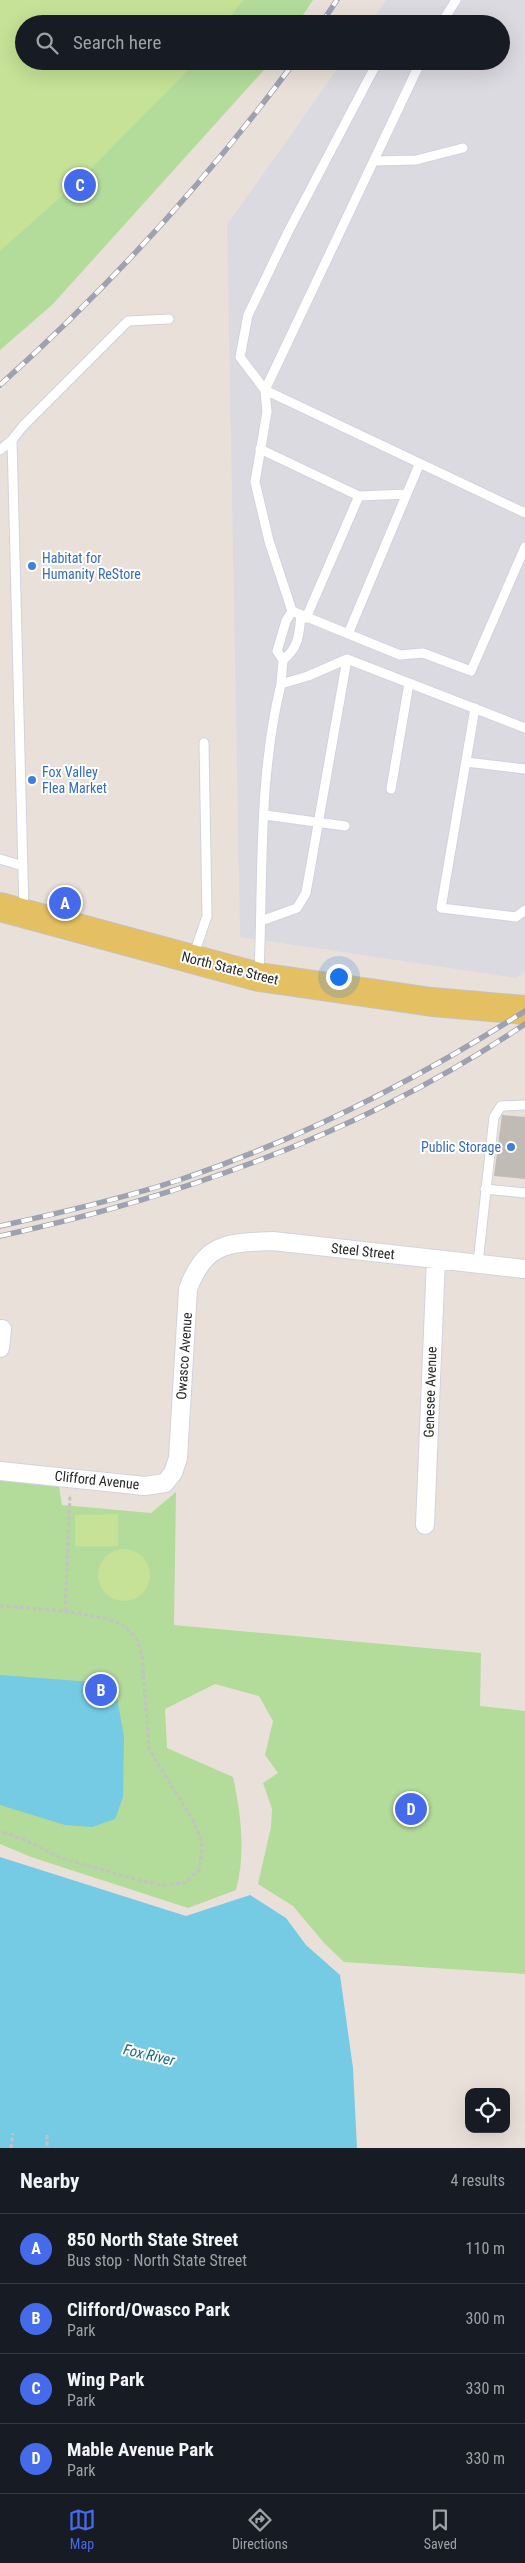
<!DOCTYPE html>
<meta charset="utf-8">
<style>
body{margin:0;font-family:"Roboto Condensed",sans-serif;background:#20242c;color:#f1f3f6}
.controls{position:absolute;right:15px;bottom:15px;display:grid;overflow:hidden;border-radius:10px;box-shadow:0 5px 20px #0002}
.controls button{width:45px;height:45px;display:grid;place-items:center;padding:0;border:0;border-bottom:1px solid #363941;background:#171b24;color:#f1f3f6;font:25px sans-serif}
.you{position:absolute;left:338px;top:976px;width:18px;height:18px;margin:-12px;border:4px solid #fff;border-radius:50%;background:#1a73e8;box-shadow:0 0 0 8px #1a73e833}
.badge{display:grid;place-items:center;width:32px;height:32px;border-radius:50%;background:#456bea;color:#fff;font-size:16px;font-weight:700}
.pin{position:absolute;translate:-50% -50%;border:2px solid #fff;box-shadow:0 1px 5px #0006}
.list{margin:0;padding:0;list-style:none}
h2{display:flex;justify-content:space-between;align-items:center;height:65px;margin:0;padding:0 20px;font-size:21px}
h2 small{font-size:16px;font-weight:400;color:#9ea1a6}
.list li{display:grid;grid-template-columns:32px 1fr auto;gap:15px;align-items:center;box-sizing:border-box;height:70px;padding:0 20px;border-top:1px solid #363941}
.list b{display:block;font-size:19px;white-space:nowrap}
.list p{margin:0;font-size:16px;white-space:nowrap;color:#9ea1a6}
.list em{font-size:16px;font-style:normal;color:#9ea1a6}
.icon{flex:none;width:28px;height:28px;fill:none;stroke:currentColor;stroke-width:2;stroke-linecap:round;stroke-linejoin:round}
.map{position:relative;flex:none;width:525px;height:2148px;overflow:hidden}
.search{position:absolute;background:#171b24;box-shadow:0 5px 20px #0002;left:15px;right:15px;top:15px;height:55px;display:flex;align-items:center;gap:12px;box-sizing:border-box;padding:0 18px;border-radius:28px;color:#9ea1a6;font-size:19px}
.sheet{height:345px;background:#171b24}
nav{display:flex;justify-content:space-around;align-items:center;box-sizing:border-box;height:70px;border-top:1px solid #363941;background:#171b24;font-size:14px;color:#9ea1a6}
nav a{display:grid;justify-items:center;gap:2px}
nav .on{color:#456bea}
.map>svg:first-child{display:block}
.industrial{fill:#dcdae1}
.green{fill:#b3db9a}
.pitch{fill:#c5e296}
.water{fill:#74cbe3}
.building{fill:#c1bbb6}
.lines{fill:none;stroke-linecap:round;stroke-linejoin:round}
.lane-casing{stroke:#cfd3df;stroke-width:11}
.street-casing{stroke:#cfd3df;stroke-width:20}
.primary-casing{stroke:#c3c3c3;stroke-width:30}
.path{stroke:#c3c3c3;stroke-width:3;stroke-dasharray:4 2.5;stroke-linecap:butt}
.lane{stroke:#fff;stroke-width:9}
.street{stroke:#fff;stroke-width:18}
.primary{stroke:#e4c063;stroke-width:28}
.rail-casing{stroke:#9da1b0;stroke-width:5.5}
.rail{stroke:#fff;stroke-width:4;stroke-dasharray:11;stroke-linecap:butt}
.shop-dot{fill:#3f7fe0;stroke:#fff;stroke-width:2}
.labels{text-anchor:middle;dominant-baseline:central;stroke-width:4;stroke-linejoin:round;paint-order:stroke}
.shop-label{font-size:14px;fill:#366cbe;stroke:#fff;text-anchor:start}
.street-label{font-size:14px;fill:#272727;stroke:#fff}
.water-label{font-size:15px;font-style:italic;fill:#18688a;stroke:#fff}
</style>
<div class="map">
<svg width="525" height="2148" viewBox="0 0 525 2148">
<rect width="100%" height="100%" fill="#e9e1d9"/>
<path class="industrial" d="M 386,0 L 525,0 L 525,971 L 516,978 L 240,937 L 227,225 L 343,61 L 501,61 L 501,24 L 369,24 Z"/>
<path class="green" d="M 0,0 L 313,0 L 297,24 L 24,24 L 24,61 L 272,61 L 52,305 L 0,350 Z
M 0,1480 L 59,1487 L 62,1505 L 151,1513 L 176,1492 L 174,1625 L 481,1653 L 480,1706 L 525,1711 L 525,1974 L 344,1962 L 325,1944 L 293,1906 L 258,1884 L 271,1827 L 272,1809 L 263,1783 L 278,1773 L 265,1755 L 273,1721 L 259,1696 L 215,1684 L 165,1709 L 167,1748 L 233,1777 C 241,1814 246,1853 236,1890 L 188,1908 L 31,1857 L 0,1844 Z"/>
<path class="pitch" d="M 0,0 L 243,0 L 225,24 L 24,24 L 24,61 L 197,61 L 80,180 L 0,251 Z
M 118,1514 L 118,1546 L 75,1546 L 75,1515 Z
M98 1575a26 26 0 1 1 52 0a26 26 0 1 1-52 0Z"/>
<path class="water" d="M 0,1675 L 92,1682 L 107,1688 L 117,1698 L 124,1737 L 123,1797 L 115,1819 L 92,1827 L 65,1825 L 0,1805 Z
M 0,1857 L 186,1916 L 250,1895 L 286,1918 L 306,1945 L 340,1975 L 353,2068 L 357,2148 L 0,2148 Z"/>
<path class="building" d="M 502,1115 L 525,1117 L 525,1179 L 494,1176 Z"/>
<g class="lines">
<defs>
<path id="lane" d="M 398,24 L 399,21 L 404,24
M 441,24 L 456,0
M 378,61 L 288,232 L 248,315 L 240,357 L 265,390 L 525,513
M 421,61 L 265,390 L 267,412 L 255,482 L 269,541 L 292,611 L 400,655 L 423,653 L 471,671 L 525,547
M 374,161 L 416,160 L 463,148
M 12,440 L 23,426 L 128,321 L 169,319
M 260,449 L 359,496 L 407,494
M 0,450 L 12,440 L 24,911
M 306,618 L 359,496
M 348,634 L 419,465
M 283,660 C 299,647 299,635 301,615
M 281,684 L 283,660 L 277,651 L 286,621 L 292,611
M 475,708 L 441,908 L 516,917 L 525,910
M 466,762 L 525,769
M 391,789 L 409,683
M 265,815 L 345,826
M 0,859 L 23,866
M 261,921 L 297,908 L 306,893 L 347,659
M 193,957 L 207,916 L 204,743
M 259,974 C 263,878 258,778 281,684 L 308,676 L 347,659 L 525,728
M 485,1189 L 525,1193
M 478,1263 L 494,1117 L 501,1106 L 525,1105"/>
<path id="street" d="M 0,1348 L 2,1329
M 0,1471 L 145,1486 L 165,1483 L 173,1473 L 178,1458 L 188,1289 C 205,1242 228,1243 273,1241 L 525,1269
M 425,1525 L 436,1259"/>
<path id="primary" d="M 0,907 L 259,977 L 432,1002 L 525,1010"/>
</defs>
<use href="#lane" class="lane-casing"/>
<use href="#street" class="street-casing"/>
<use href="#primary" class="primary-casing"/>
<path class="path" d="M 0,1606 L 65,1611 L 108,1619 L 123,1625 L 137,1639 L 142,1655 L 149,1749 L 192,1819 L 202,1841 L 200,1869 L 185,1883 L 162,1885 L 142,1881 L 61,1858 L 25,1840 L 0,1831
M 65,1611 L 70,1494
M 47,2135 L 47,2148
M 11,2148 L 13,2133"/>
<use href="#lane" class="lane"/>
<use href="#street" class="street"/>
<use href="#primary" class="primary"/>
<defs>
<path id="rail" d="M 321,24 L 337,0
M 0,385 C 108,288 209,178 295,61
M 0,1226 C 60,1213 121,1199 179,1180 C 302,1139 416,1080 525,1011
M 0,1236 C 186,1196 366,1131 525,1024"/>
</defs>
<use href="#rail" class="rail-casing"/>
<use href="#rail" class="rail"/>
</g>
<g class="shop-dot">
<circle cx="32" cy="566" r="5"/>
<circle cx="32" cy="780" r="5"/>
<circle cx="511" cy="1147" r="5"/>
</g>
<g class="labels">
<g class="shop-label">
<text x="42" y="558">Habitat for<tspan x="42" dy="16">Humanity ReStore</tspan></text>
<text x="42" y="772">Fox Valley<tspan x="42" dy="16">Flea Market</tspan></text>
<text x="501" y="1147" text-anchor="end">Public Storage</text>
</g>
<g class="street-label">
<text transform="translate(230 968) rotate(14)">North State Street</text>
<text transform="translate(363 1251) rotate(6)">Steel Street</text>
<text transform="translate(184 1356) rotate(-86)">Owasco Avenue</text>
<text transform="translate(430 1392) rotate(-88)">Genesee Avenue</text>
<text transform="translate(97 1480) rotate(6)">Clifford Avenue</text>
</g>
<g class="water-label">
<text transform="translate(149 2055) rotate(13)">Fox River</text>
</g>
</g>
</svg>
<div class="controls">
<button><svg class="icon" aria-label="locate" viewBox="0 0 24 24"><circle cx="12" cy="12" r="6"/><path d="M12 2v4M12 18v4M2 12h4M18 12h4"/></svg></button>
</div>
<div class="you"></div>
<div class="pin badge" style="left:65px;top:903px">A</div>
<div class="pin badge" style="left:101px;top:1690px">B</div>
<div class="pin badge" style="left:80px;top:185px">C</div>
<div class="pin badge" style="left:411px;top:1809px">D</div>
<div class="search"><svg class="icon" aria-label="search" viewBox="0 0 24 24"><circle cx="10" cy="10" r="6"/><path d="M15 15l6 6"/></svg>Search here</div>
</div>
<section class="sheet">
<h2>Nearby<small>4 results</small></h2>
<ul class="list">
<li><span class="badge">A</span><div><b>850 North State Street</b><p>Bus stop · North State Street</p></div><em>110 m</em></li>
<li><span class="badge">B</span><div><b>Clifford/Owasco Park</b><p>Park</p></div><em>300 m</em></li>
<li><span class="badge">C</span><div><b>Wing Park</b><p>Park</p></div><em>330 m</em></li>
<li><span class="badge">D</span><div><b>Mable Avenue Park</b><p>Park</p></div><em>330 m</em></li>
</ul>
</section>
<nav>
<a class="on"><svg class="icon" aria-label="map" viewBox="0 0 24 24"><path d="M3 6l6-2 6 2 6-2v14l-6 2-6-2-6 2zM9 4v14M15 6v14"/></svg>Map</a>
<a><svg class="icon" aria-label="directions" viewBox="0 0 24 24"><path d="M12 3l9 9-9 9-9-9zM9 14v-3h6M13 9l2 2-2 2"/></svg>Directions</a>
<a><svg class="icon" aria-label="saved" viewBox="0 0 24 24"><path d="M7 4h10v16l-5-4-5 4z"/></svg>Saved</a>
</nav>
